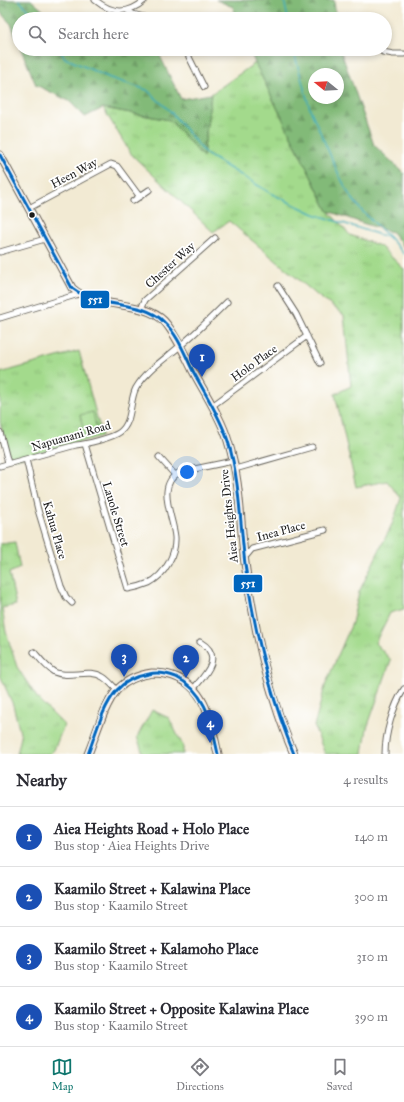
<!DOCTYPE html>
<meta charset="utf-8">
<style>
body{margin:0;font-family:"IM FELL Great Primer",serif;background:#f2f2f3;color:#2b2b33}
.compass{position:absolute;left:308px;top:68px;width:36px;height:36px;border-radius:50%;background:#fff;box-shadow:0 2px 6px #0003;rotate:288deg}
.you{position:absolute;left:187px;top:472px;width:14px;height:14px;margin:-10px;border:3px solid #fff;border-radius:50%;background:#1a73e8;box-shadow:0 0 0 6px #1a73e833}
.badge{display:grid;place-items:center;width:26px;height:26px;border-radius:50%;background:#0f766e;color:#fff;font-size:13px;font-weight:700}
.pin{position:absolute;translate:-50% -33px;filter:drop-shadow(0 1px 2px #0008)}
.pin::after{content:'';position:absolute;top:21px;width:14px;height:12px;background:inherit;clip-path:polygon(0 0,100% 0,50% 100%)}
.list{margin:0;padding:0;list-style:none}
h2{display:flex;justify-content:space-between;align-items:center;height:52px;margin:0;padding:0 16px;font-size:17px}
h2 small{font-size:13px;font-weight:400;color:#7c7c81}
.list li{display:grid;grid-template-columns:26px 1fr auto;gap:12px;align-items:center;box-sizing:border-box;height:60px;padding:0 16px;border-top:1px solid #e1e1e2}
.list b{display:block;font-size:15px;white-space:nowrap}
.list p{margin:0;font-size:13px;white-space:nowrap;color:#7c7c81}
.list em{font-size:13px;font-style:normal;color:#7c7c81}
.icon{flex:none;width:22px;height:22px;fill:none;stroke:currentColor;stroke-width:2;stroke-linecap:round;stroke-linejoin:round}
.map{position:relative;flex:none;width:404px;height:754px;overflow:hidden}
.search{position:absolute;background:#fff;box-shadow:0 2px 6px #0003;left:12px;right:12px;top:12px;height:44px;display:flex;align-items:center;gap:10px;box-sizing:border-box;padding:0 14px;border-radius:22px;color:#7c7c81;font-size:15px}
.sheet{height:292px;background:#fff}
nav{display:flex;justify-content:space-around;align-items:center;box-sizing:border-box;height:56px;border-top:1px solid #e1e1e2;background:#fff;font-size:11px;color:#7c7c81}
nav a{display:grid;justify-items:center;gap:2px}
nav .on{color:#0f766e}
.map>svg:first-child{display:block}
.grass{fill:url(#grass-tufts);stroke:#607b54}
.forest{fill:url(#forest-firs);stroke:#4f6b4a;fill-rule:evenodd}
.pitch{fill:#a3da8c;stroke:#607b54}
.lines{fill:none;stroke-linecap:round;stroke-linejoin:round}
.stream{stroke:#3cacb8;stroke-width:1.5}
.street-casing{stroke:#67645c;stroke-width:7}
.secondary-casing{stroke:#67645c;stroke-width:9}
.street{stroke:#fff;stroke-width:5}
.secondary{stroke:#fde4d1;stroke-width:7}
.bus-1-casing{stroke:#fff;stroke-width:6}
.bus-1{stroke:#0065bd;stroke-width:3}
.bus-dot{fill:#1c1c1c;stroke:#fff;stroke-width:1.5}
.labels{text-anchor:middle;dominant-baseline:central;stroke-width:3.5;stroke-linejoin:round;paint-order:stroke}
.street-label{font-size:12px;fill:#1c1c1c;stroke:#fff}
.line-badge{stroke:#fff;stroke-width:1.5}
.badge-label{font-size:11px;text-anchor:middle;font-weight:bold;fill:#fff}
</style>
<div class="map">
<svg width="404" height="754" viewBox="0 0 404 754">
<defs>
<pattern id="grass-tufts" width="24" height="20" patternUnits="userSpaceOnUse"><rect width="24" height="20" fill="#a3da8c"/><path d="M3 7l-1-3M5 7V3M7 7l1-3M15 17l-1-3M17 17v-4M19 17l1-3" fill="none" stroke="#8cba78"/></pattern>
<pattern id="forest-firs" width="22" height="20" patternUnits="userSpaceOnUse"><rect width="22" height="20" fill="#82ba78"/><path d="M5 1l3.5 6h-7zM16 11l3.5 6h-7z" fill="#709f67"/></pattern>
</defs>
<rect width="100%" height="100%" fill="#fff"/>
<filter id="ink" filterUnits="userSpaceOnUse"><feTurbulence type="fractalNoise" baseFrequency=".025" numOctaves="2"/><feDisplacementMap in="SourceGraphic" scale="8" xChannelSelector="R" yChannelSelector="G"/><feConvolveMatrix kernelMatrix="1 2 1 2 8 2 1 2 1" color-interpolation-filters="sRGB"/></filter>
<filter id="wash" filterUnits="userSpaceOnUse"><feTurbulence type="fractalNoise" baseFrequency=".012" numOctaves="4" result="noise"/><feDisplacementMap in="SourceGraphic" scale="16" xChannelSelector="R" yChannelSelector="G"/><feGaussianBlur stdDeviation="0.9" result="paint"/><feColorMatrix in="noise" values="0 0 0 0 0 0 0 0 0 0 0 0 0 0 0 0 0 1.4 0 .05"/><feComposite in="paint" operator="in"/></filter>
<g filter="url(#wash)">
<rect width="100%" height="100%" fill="#f2ead3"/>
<path class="grass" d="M 255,63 L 328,211 L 350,235 L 380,246 L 404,269 L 404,609 L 390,613 L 375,643 L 391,660 L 367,728 L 363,754 L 325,754 L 314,726 L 326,683 L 352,623 L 359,592 L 393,522 L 401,498 L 387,481 L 356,487 L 335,394 L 351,386 L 344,315 L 318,296 L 229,221 L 213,232 L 131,154 L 103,108 L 170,120 L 203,157 L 211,94 Z
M 79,351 L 102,436 L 16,459 L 9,456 L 0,422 L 0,373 Z
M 15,542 L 20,568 L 9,573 L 16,605 L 2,608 L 6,632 L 17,667 L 38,699 L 64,725 L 54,750 L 50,754 L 17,754 L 21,737 L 13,705 L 0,675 L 0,544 Z
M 152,710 L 169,718 L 183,746 L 183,754 L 143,754 L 137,737 Z"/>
<path class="forest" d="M 0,0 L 31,0 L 53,19 L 19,19 L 19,44 L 11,24 L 0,12 Z
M 216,0 L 334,0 L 336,19 L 237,19 L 233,7 Z
M 21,49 L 153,49 L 159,54 L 181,99 L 211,94 L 203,157 L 170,120 L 103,108 L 85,117 L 69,101 L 36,85 Z
M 249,49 L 340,49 L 374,145 L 404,173 L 404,247 L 392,232 L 365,224 L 328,211 L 255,63 ZM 314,74 L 338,74 L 338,98 L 314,98 Z"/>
<path class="pitch" d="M 93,412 L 97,432 L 85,436 L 80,415 Z"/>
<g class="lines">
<path class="stream" d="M 19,0 L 37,19
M 284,0 L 288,19
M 59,49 L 65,58 L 110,78 L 147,90 L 170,111 L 206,154 L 272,194 L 314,214 L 390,238
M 293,49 L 310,109 L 339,175 L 349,194 L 362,211 L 390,238 L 404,254"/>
</g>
</g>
<g filter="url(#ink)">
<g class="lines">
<defs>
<path id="street" d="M 95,0 C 112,14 128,15 145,0
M 128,11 L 133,14 L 151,19
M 185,49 L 204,87
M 383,52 L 393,54 L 404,54
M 133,201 L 149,190
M 29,208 L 111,164 L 117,166 L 140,197
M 0,252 L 45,239
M 278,286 L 296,314 L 320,363
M 141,309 L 145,300 L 215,238
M 0,318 L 79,294
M 212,406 L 307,336
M 0,432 L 8,463
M 85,444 L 128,589 C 135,588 142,586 149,583 C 165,575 176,554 175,537 C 173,515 155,485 180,472 L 233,461
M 159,457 L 175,475
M 26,459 L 38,510 L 61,586 L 66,597 L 72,603
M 0,466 L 76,445 C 86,444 112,438 120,432 C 133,422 129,401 136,388 C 147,370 165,359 180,346 C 197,332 212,317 227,302
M 235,469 L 312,447
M 244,555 L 247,555 L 252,549 L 325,530
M 34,652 C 40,659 46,667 54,672 C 70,679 88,668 103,677 C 108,680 113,686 117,690
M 194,688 C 206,674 224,656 200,642
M 385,754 C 385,734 393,706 404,689"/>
<path id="secondary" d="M 0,155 L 72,288 C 96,310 142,299 164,321 C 175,333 186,357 193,371 C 205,394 221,417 228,441 C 240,479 240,517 244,555 C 247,581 252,607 257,633 C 266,676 276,713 294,754
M 88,754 C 96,735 104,705 117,690 C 126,680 139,675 152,673 C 159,673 167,674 173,676 C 207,687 211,724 218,754"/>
</defs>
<use href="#street" class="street-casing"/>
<use href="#secondary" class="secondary-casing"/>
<use href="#street" class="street"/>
<use href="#secondary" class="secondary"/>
<defs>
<path id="bus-1" d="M 0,155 L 72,288 C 79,293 85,297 93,299 C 116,307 146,303 164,322 C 178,335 185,355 193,371 C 205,394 220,416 228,441 C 240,481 240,523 245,564 C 254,629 269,693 294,754
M 88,754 C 96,733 102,708 117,690 C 125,681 137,676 149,674 C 157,672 168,674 176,677 C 207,692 211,723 218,754"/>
</defs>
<use href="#bus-1" class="bus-1-casing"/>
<use href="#bus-1" class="bus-1"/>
</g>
</g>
<circle class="bus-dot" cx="32" cy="215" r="3.5"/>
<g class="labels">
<g class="street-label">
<text transform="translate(74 173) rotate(-28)">Heen Way</text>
<text transform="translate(170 265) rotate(-42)">Chester Way</text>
<text transform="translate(254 363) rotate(-36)">Holo Place</text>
<text transform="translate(71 436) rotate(-16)">Napuanani Road</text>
<text transform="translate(116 514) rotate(73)">Lauole Street</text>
<text transform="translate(229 516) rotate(-96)">Aiea Heights Drive</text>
<text transform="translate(55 530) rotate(74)">Kahua Place</text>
<text transform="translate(281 531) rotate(-15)">Inea Place</text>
</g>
</g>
<g class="line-badge">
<rect x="80" y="290" width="30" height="19" rx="4" fill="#0065bd"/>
<rect x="233" y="574" width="30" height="19" rx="4" fill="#0065bd"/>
</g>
<g class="badge-label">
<text x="95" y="303">551</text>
<text x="248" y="587">551</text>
</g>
</svg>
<svg class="compass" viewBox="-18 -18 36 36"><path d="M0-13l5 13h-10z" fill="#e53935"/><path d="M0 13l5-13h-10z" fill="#7c7c81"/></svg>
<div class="you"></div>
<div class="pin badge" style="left:202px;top:377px;background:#1a4fb4">1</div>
<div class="pin badge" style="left:186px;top:678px;background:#1a4fb4">2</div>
<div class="pin badge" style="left:124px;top:677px;background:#1a4fb4">3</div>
<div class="pin badge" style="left:210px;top:743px;background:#1a4fb4">4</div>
<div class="search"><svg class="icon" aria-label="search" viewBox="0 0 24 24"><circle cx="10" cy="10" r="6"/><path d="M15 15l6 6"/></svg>Search here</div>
</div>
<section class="sheet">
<h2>Nearby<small>4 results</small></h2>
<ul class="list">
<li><span class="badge" style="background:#1a4fb4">1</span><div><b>Aiea Heights Road + Holo Place</b><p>Bus stop · Aiea Heights Drive</p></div><em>140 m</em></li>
<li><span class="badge" style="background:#1a4fb4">2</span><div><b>Kaamilo Street + Kalawina Place</b><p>Bus stop · Kaamilo Street</p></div><em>300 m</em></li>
<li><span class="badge" style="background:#1a4fb4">3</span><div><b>Kaamilo Street + Kalamoho Place</b><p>Bus stop · Kaamilo Street</p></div><em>310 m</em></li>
<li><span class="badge" style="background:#1a4fb4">4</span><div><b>Kaamilo Street + Opposite Kalawina Place</b><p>Bus stop · Kaamilo Street</p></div><em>390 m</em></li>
</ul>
</section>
<nav>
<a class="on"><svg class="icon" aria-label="map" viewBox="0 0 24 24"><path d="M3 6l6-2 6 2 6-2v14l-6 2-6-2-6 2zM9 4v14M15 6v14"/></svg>Map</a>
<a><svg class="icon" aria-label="directions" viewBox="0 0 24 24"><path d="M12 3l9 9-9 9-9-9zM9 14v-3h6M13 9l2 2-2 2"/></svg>Directions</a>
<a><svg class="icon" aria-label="saved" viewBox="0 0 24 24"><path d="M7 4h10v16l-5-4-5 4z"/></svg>Saved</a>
</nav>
